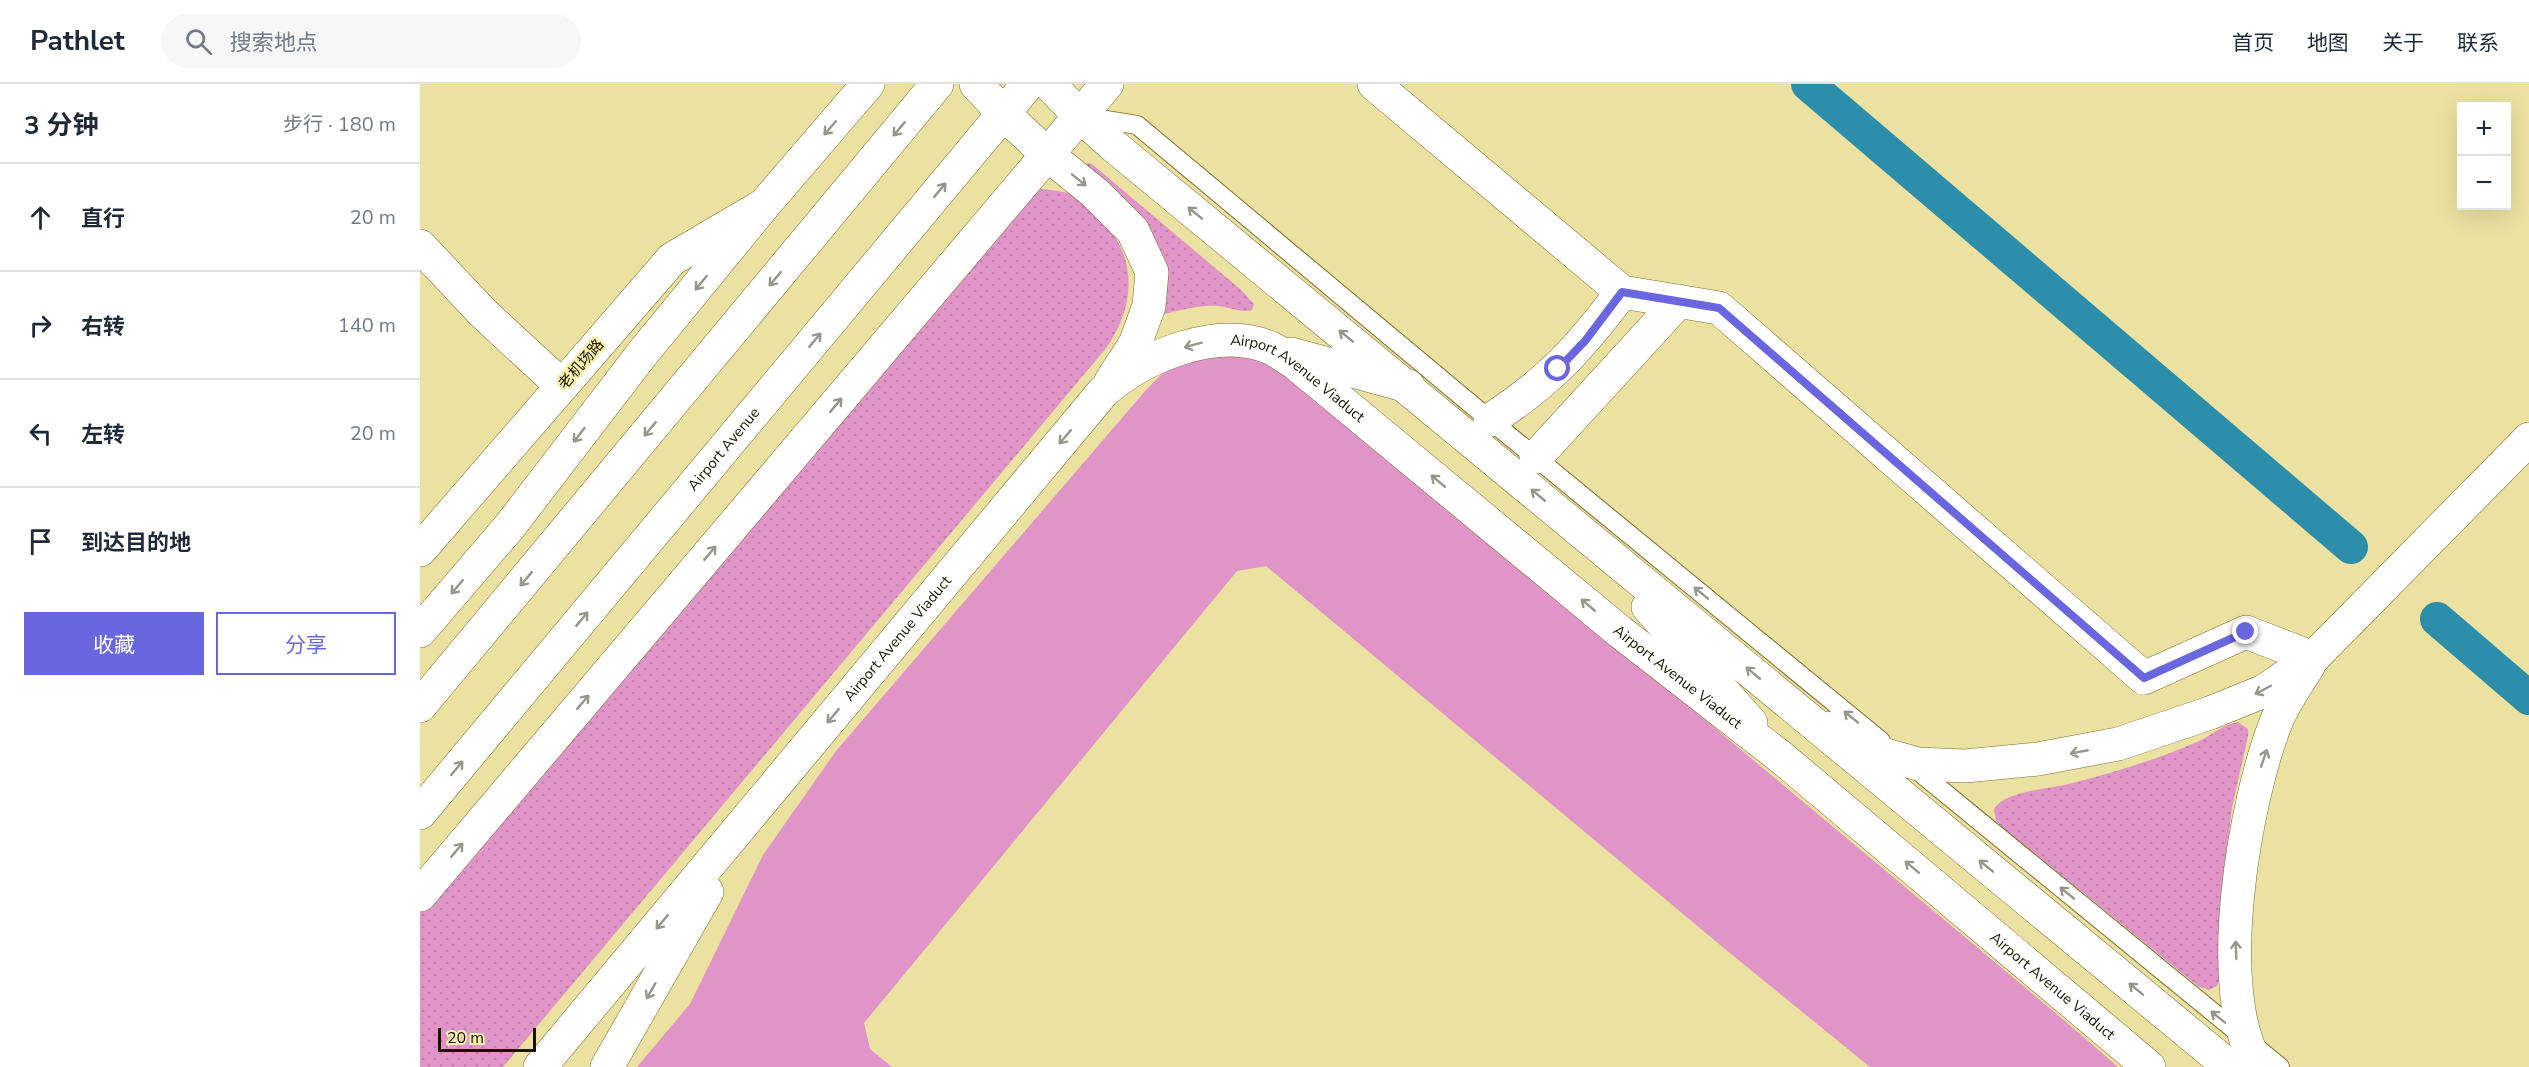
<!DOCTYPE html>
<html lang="zh">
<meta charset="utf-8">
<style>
body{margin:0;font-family:"Nunito Sans","Noto Sans SC",sans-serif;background:#f6f6f7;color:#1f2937}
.controls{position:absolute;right:18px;top:18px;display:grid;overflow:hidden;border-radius:0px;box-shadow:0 6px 24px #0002}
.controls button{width:54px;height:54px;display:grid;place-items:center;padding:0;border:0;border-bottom:2px solid #e0e1e3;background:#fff;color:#1f2937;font:30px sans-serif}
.scale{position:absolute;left:18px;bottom:15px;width:98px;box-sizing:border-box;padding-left:6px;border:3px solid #181400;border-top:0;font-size:16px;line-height:21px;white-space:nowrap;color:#181400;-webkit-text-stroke:4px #f9efac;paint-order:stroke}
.stop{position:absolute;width:18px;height:18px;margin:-14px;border:4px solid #6a66e0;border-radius:50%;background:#fff}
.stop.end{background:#6a66e0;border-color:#fff;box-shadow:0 2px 6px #0008}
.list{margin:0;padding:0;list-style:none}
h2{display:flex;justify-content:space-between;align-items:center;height:78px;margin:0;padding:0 24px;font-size:26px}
h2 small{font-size:20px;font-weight:400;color:#747a83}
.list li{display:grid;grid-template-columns:39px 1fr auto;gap:18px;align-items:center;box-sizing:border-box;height:108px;padding:0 24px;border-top:2px solid #e0e1e3}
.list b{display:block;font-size:22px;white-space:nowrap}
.list em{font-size:20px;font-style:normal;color:#747a83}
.actions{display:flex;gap:12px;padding:18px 24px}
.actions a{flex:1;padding:14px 0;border:2px solid #6a66e0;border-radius:0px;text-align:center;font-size:21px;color:#6a66e0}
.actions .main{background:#6a66e0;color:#fff}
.icon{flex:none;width:33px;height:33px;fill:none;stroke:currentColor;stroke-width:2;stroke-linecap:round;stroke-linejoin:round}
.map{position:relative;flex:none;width:2109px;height:983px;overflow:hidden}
header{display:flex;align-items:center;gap:36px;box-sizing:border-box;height:84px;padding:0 30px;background:#fff;border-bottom:2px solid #e0e1e3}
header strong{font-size:28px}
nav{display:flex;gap:33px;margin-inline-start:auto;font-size:21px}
.search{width:420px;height:54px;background:#f6f6f7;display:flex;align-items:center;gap:15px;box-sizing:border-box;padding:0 21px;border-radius:33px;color:#747a83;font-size:22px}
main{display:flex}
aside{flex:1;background:#fff}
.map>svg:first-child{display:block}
.grass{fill:url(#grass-dots)}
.green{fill:#e194c7}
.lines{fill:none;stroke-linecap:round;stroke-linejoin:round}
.canal{stroke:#2c8eaa;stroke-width:34}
.service-casing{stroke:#776d2e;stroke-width:20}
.minor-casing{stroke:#776d2e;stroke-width:34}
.tertiary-casing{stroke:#776d2e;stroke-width:34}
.secondary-casing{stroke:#776d2e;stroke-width:34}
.primary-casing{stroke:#776d2e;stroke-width:34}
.trunk-casing{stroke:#776d2e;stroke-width:34}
.service{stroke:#fff;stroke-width:18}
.minor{stroke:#fff;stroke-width:33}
.tertiary{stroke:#fff;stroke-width:33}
.secondary{stroke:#fff;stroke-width:33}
.primary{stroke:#fff;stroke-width:33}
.trunk{stroke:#fff;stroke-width:33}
.oneway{stroke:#97958c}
.route{stroke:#6a66e0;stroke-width:8}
.labels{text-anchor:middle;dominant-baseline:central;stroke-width:5;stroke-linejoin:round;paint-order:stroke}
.street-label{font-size:15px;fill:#181400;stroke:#f9efac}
</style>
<header>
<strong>Pathlet</strong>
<div class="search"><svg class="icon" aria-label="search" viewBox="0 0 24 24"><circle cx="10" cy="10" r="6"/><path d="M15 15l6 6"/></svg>搜索地点</div>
<nav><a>首页</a><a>地图</a><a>关于</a><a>联系</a></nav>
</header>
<main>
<aside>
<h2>3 分钟<small>步行 · 180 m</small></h2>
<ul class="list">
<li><svg class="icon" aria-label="ahead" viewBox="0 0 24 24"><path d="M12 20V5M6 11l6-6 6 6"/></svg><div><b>直行</b></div><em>20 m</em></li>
<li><svg class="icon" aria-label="right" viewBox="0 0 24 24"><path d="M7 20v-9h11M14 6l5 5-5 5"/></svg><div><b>右转</b></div><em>140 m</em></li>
<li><svg class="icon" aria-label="left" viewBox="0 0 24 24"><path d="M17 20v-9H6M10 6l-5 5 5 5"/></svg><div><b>左转</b></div><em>20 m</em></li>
<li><svg class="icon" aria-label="arrive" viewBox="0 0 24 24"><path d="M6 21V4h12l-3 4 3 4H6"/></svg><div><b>到达目的地</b></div></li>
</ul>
<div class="actions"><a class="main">收藏</a><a>分享</a></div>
</aside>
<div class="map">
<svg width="2109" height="983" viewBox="0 0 2109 983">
<defs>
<pattern id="grass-dots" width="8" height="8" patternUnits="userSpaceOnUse" patternTransform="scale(1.5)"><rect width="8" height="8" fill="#e194c7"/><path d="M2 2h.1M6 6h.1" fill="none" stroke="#c07fa9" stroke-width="1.8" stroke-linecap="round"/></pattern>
</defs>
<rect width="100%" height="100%" fill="#ebe1a0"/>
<path class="grass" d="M 668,79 L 673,81 L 820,205 L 834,220 L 832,226 C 821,229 809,223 798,222 C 780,221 762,226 745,230 L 741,228 L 665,81 Z
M 621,105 C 632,106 643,107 654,111 C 661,114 669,123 675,129 C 717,167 718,218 687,263 L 83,983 L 0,983 L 0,827 L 606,111 Z
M 1818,638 L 1828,645 L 1828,652 L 1812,723 L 1805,784 L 1801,893 L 1797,902 L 1789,906 L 1778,902 L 1582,743 L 1576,736 L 1574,726 C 1583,707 1629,705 1649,700 C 1692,689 1736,676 1777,658 C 1791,652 1803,640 1818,638 Z"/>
<path class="green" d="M 835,269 L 871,289 L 1639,932 L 1698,983 L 1450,983 L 1305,865 L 846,482 L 817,487 L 444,939 L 450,965 L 472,983 L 217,983 L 270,920 L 343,771 L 416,667 L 726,306 L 756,276 Z"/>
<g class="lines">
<path class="canal" d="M 1388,0 L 1931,463
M 2017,535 L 2109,614"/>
<defs>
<path id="service" d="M 668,33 L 717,41 L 1070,336 L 1461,657
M 1492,682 L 1860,983"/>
<path id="minor" d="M 954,0 L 1202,208 L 1299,224 L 1724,594 L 1826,548 L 1893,574
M 0,162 L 63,229 L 142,302
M 1070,336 C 1129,298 1160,264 1202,208
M 1116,373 L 1259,217
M 0,547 L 90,442 L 222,270 L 344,121 L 448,0
M 0,811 L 687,0"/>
<path id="tertiary" d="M 0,466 L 252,175 L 344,121
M 1411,644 L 1456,668 L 1498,680 L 1545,682 L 1618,675 L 1698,660 L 1790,629 L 1844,607 L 1893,574 L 2109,355
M 1839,983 C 1790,911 1825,714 1857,636 C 1865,617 1878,599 1889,581"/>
<path id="secondary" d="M 556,0 L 584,30
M 629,0 L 660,32 L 695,63 L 1810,983
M 1228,523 L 1331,639"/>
<g id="primary">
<path d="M 0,622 L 517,0"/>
<path id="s1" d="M 0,729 L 608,0"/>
</g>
<g id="trunk">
<path d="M 584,30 L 628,71 L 675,109 L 713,147 L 732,188 L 729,222 L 715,260 L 691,297"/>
<path d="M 871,270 L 988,302"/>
<path id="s2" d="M 120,983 L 683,308 C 724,272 797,241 851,264 C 859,268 867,274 875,279 L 1199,547 L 1362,674 L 1729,983"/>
<path d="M 187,983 L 287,808"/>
</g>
</defs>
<use href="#service" class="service-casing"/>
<use href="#minor" class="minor-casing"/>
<use href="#tertiary" class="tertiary-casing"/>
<use href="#secondary" class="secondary-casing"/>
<use href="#primary" class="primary-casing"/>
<use href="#trunk" class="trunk-casing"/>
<use href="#service" class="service"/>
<use href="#minor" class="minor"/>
<use href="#tertiary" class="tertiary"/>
<use href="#secondary" class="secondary"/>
<use href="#primary" class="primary"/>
<use href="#trunk" class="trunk"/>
</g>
<defs><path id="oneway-shaft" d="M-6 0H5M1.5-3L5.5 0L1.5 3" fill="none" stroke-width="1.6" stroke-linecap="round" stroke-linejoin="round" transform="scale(1.5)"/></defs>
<g class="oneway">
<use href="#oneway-shaft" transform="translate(410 44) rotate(131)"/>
<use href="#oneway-shaft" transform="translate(479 45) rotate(130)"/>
<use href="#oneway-shaft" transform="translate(659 96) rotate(39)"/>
<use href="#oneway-shaft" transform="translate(520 106) rotate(-50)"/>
<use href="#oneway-shaft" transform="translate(775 129) rotate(-141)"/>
<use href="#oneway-shaft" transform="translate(355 195) rotate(130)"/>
<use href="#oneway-shaft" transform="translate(281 199) rotate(129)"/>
<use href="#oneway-shaft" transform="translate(926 252) rotate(-141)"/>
<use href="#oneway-shaft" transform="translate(395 256) rotate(-50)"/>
<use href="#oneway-shaft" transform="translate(773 261) rotate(165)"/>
<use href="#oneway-shaft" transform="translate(416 321) rotate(-50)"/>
<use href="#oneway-shaft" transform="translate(230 345) rotate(130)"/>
<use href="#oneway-shaft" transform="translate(159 351) rotate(128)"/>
<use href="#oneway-shaft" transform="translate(645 353) rotate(130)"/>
<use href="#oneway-shaft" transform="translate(1018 397) rotate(-140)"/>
<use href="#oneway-shaft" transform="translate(1118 411) rotate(-140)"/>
<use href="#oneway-shaft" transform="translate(290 469) rotate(-50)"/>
<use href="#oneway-shaft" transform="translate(106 495) rotate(130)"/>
<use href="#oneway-shaft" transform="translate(37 503) rotate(130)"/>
<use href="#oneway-shaft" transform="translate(1281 509) rotate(-141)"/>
<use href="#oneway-shaft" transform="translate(1168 521) rotate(-140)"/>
<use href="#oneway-shaft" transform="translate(162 535) rotate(-50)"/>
<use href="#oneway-shaft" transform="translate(1333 589) rotate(-140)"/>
<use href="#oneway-shaft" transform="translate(1843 606) rotate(152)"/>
<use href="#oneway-shaft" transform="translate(163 618) rotate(-50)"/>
<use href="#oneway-shaft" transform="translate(413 632) rotate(130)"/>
<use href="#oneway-shaft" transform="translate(1431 633) rotate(-141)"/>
<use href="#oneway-shaft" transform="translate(1659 668) rotate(169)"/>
<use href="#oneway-shaft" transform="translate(1844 674) rotate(-71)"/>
<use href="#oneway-shaft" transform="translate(37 684) rotate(-50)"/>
<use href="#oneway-shaft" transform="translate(37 766) rotate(-50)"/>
<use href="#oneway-shaft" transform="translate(1566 782) rotate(-141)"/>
<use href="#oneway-shaft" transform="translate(1492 783) rotate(-140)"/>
<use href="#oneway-shaft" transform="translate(1647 809) rotate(-141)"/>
<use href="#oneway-shaft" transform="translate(242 838) rotate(130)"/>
<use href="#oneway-shaft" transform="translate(1816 866) rotate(-92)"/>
<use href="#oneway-shaft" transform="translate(1716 905) rotate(-141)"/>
<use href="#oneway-shaft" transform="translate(231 907) rotate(120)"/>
<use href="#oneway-shaft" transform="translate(1798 933) rotate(-141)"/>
</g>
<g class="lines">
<path class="route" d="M 1138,285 L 1165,257 L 1202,208 L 1299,224 L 1724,594 L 1826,548"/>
</g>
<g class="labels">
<g class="street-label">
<text transform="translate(161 280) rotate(-49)">老机场路</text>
<text stroke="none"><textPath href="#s2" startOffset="1098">Airport Avenue Viaduct</textPath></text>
<text stroke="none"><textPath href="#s1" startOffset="474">Airport Avenue</textPath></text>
<text stroke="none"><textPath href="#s2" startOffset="558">Airport Avenue Viaduct</textPath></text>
<text stroke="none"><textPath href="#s2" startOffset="1584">Airport Avenue Viaduct</textPath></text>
<text stroke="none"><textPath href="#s2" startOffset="2070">Airport Avenue Viaduct</textPath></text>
</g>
</g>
</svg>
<div class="controls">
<button>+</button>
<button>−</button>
</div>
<div class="scale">20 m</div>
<div class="stop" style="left:1138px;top:285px"></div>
<div class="stop end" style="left:1826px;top:548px"></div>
</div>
</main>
